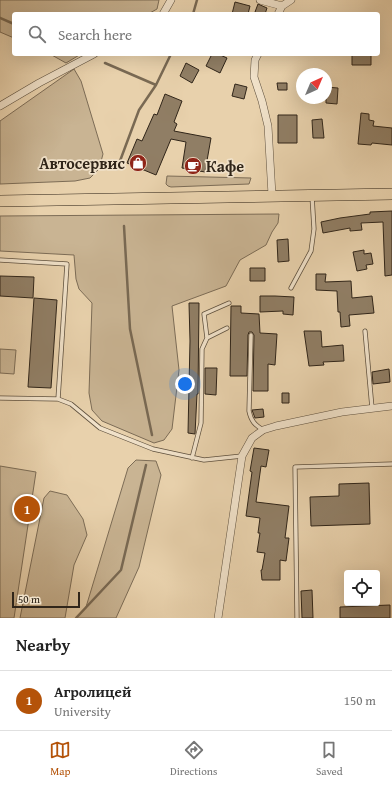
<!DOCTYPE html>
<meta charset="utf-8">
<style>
body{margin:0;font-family:"Gentium Book Plus",serif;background:#f2f2f2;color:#222}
.controls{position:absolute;right:12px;bottom:12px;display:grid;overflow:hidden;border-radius:4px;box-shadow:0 4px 16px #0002}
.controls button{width:36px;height:36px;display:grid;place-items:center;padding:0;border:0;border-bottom:1px solid #e0e0e0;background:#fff;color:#222;font:20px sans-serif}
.compass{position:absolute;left:296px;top:68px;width:36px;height:36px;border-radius:50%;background:#fff;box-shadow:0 4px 16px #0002;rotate:44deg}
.scale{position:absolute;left:12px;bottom:10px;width:68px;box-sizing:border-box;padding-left:4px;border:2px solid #302519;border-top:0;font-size:11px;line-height:14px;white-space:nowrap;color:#302519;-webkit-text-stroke:3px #f0e1c9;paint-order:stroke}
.you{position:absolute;left:185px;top:384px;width:14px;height:14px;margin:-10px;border:3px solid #fff;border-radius:50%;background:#1a73e8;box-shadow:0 0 0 6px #1a73e833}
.badge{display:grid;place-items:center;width:26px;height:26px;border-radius:50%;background:#b45309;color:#fff;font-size:13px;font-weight:700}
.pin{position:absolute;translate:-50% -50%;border:2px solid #fff;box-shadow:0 1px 4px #0006}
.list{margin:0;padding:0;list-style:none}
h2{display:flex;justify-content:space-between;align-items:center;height:52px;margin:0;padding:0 16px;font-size:17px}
h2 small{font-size:13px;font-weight:400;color:#767676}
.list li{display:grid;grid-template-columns:26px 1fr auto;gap:12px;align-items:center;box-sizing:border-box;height:60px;padding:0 16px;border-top:1px solid #e0e0e0}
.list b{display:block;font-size:15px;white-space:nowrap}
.list p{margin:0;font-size:13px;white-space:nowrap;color:#767676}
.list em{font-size:13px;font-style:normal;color:#767676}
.icon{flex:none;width:22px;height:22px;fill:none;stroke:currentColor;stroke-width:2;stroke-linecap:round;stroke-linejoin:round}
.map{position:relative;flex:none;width:392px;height:618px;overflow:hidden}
.search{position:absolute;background:#fff;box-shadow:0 4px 16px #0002;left:12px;right:12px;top:12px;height:44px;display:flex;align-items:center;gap:10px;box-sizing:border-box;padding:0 14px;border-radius:4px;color:#767676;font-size:15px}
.sheet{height:112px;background:#fff}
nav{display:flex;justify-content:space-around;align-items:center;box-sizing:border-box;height:56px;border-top:1px solid #e0e0e0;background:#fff;font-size:11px;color:#767676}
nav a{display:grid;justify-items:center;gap:2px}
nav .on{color:#b45309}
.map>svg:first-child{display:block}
.green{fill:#c9b493;stroke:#7c6c56}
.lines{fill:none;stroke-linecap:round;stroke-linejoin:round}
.stream{stroke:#796953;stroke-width:2.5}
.building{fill:#907e65;stroke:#302519}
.service-casing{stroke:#5e503e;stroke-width:5}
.minor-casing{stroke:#5e503e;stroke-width:8}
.primary-casing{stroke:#302519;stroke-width:12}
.service{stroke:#f0e1c9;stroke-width:3.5}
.minor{stroke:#f0e1c9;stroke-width:7}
.primary{stroke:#e8d1ac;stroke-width:11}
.labels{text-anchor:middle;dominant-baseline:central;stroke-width:3.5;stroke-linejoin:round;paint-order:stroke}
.poi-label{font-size:16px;font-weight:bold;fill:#302519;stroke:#f0e1c9;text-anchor:end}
</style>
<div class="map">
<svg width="392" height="618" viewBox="0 0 392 618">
<rect width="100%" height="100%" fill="#e8d1ac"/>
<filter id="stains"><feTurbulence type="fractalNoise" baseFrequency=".005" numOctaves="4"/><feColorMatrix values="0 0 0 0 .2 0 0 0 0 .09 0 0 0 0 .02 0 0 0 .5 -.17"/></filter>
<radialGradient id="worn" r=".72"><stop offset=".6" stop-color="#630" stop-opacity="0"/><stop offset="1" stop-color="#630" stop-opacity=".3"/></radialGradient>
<path class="green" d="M 0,0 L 159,0 L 157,9 L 148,14 L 14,14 L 14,38 L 0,32 Z
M 50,54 L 81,54 L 66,63 Z
M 74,69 L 81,81 L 103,154 L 99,169 L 90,178 L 75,181 L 0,184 L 0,121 Z
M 167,176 L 251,178 L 249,184 L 171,187 L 168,186 L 166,184 Z
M 279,214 L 278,223 L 272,232 L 266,245 L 240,260 L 226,286 L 172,306 L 179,370 L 172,429 L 164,440 L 154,443 L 102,421 L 92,410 L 89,393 L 92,303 L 79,289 L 76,279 L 74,255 L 0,251 L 0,216 Z
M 0,349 L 16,350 L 14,374 L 0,373 Z
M 136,460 L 156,461 L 161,475 L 139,567 L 116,618 L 76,618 L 86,607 L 128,468 Z
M 0,466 L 36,472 L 14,618 L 0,618 Z
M 50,491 L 67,495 L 83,519 L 87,535 L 74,565 L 65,618 L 20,618 L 44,498 Z"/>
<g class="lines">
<path class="stream" d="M 193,14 L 197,0
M 0,18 L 14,24
M 105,63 L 156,85
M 117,169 L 139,110 L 156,85 L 171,54
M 124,226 L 130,329 L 152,435
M 76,618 L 121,570 L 146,465"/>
</g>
<path class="building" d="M 235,2 L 250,6 L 248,14 L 232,14 Z
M 258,4 L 267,8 L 265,14 L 259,14 L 255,12 Z
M 212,54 L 218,54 L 227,58 L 220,73 L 206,66 Z
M 352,54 L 371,54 L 371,65 L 352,65 Z
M 186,63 L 199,70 L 192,83 L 180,76 Z
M 277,83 L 287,83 L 287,90 L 278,90 Z
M 235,84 L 247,87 L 244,99 L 232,96 Z
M 326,87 L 338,88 L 337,104 L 326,103 Z
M 165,94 L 182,101 L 174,122 L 177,124 L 174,131 L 211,138 L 205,172 L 182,168 L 186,142 L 171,139 L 156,175 L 127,163 L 137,139 L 142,141 L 154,114 L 157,115 Z
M 361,113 L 369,114 L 369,120 L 374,121 L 373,126 L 392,128 L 392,145 L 372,143 L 371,145 L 358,144 Z
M 278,115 L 297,115 L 297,143 L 278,143 Z
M 322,119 L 324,138 L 313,138 L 312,120 Z
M 392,211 L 392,275 L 385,276 L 383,222 L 361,223 L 362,230 L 350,231 L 350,228 L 323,233 L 321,222 L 340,218 L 370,214 L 370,212 Z
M 288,239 L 289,261 L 278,262 L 277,240 Z
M 364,250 L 364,254 L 371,253 L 373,264 L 366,265 L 367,269 L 357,271 L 353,252 Z
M 250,268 L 265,268 L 265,281 L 250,281 Z
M 316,274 L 326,274 L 325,282 L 351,281 L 352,298 L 372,296 L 374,313 L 349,315 L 350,326 L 341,327 L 340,312 L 338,312 L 337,291 L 316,290 Z
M 0,276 L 34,277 L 33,298 L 0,296 Z
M 260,296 L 275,296 L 294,297 L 293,315 L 283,314 L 283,311 L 260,312 Z
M 34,298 L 57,300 L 51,388 L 28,387 Z
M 189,303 L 199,303 L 198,394 L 197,394 L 195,434 L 188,433 L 190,341 Z
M 231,306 L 241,306 L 241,313 L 259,314 L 260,333 L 277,334 L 275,365 L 268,364 L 268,391 L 253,391 L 254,335 L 252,332 L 249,332 L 248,335 L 247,376 L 230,376 Z
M 304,331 L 321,331 L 322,347 L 343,345 L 344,361 L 323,362 L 324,365 L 309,366 Z
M 205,368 L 217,368 L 216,395 L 205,394 Z
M 389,369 L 390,382 L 373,384 L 372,372 Z
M 282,393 L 289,393 L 289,403 L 282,403 Z
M 263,409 L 264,417 L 255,418 L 252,410 Z
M 254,448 L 269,450 L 266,467 L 261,466 L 256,502 L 289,506 L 285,538 L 289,538 L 286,561 L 280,560 L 280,580 L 262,580 L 261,570 L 262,570 L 265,553 L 257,552 L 260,533 L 258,533 L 260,518 L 246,516 L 252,472 L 250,471 Z
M 369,483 L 370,524 L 311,526 L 310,497 L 339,496 L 339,484 Z
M 312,590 L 313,618 L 302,618 L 301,591 Z
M 390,605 L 390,618 L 340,618 L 340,607 Z"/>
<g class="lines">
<defs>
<path id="service" d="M 0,260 L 67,264 L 58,399
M 291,288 L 311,251 L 314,229 L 312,196
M 365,331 L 372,408
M 251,335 L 249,411 C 251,421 255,425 263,430
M 207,338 L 227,328
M 0,398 L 58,399 L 71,404 L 100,428 L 153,449 L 204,460 L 242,456
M 192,458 L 201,423 L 202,349 L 207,338 L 204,314 L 229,303
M 297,618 L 295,467 L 392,464"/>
<path id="minor" d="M 260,0 L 282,6
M 282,6 L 291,0
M 163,14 L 171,0
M 278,14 L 282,6
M 258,54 L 255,60 L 254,77 L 262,101 L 268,126 L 272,195
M 0,106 L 39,83 L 94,54
M 218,618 L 242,456 L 252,438 L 263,430 L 276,426 L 342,412 L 392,406"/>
<path id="primary" d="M 0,201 L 392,194"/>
</defs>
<use href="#service" class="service-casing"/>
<use href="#minor" class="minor-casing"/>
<use href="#primary" class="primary-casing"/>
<use href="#service" class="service"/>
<use href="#minor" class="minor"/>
<use href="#primary" class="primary"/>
</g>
<defs>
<symbol id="shop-disc" viewBox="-11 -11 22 22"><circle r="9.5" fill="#8f2418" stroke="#f0e1c9"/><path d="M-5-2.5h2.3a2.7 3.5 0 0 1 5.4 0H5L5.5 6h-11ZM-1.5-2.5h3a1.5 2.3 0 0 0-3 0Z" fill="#fff"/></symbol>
<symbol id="cafe-disc" viewBox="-11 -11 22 22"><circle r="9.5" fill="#8f2418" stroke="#f0e1c9"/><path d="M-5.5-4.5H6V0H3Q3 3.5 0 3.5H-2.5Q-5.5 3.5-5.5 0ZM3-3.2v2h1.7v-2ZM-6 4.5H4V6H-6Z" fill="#fff"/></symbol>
</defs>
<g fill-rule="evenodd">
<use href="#shop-disc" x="128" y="153" width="20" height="20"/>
<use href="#cafe-disc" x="183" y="156" width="20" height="20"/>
</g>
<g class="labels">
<g class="poi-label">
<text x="125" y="163">Автосервис</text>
<text x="206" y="166" text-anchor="start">Кафе</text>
</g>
</g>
<rect width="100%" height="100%" filter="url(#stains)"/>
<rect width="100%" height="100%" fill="url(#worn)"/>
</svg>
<div class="controls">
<button><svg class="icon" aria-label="locate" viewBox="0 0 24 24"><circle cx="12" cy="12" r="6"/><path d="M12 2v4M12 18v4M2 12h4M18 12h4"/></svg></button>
</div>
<svg class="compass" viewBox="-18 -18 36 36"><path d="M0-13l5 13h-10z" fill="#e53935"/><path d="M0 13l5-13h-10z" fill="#767676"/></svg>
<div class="scale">50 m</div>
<div class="you"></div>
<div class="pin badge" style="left:27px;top:509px">1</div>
<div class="search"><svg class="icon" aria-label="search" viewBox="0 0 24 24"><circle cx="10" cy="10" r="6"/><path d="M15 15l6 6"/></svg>Search here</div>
</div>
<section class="sheet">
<h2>Nearby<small></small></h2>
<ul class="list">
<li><span class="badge">1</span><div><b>Агролицей</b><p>University</p></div><em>150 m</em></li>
</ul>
</section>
<nav>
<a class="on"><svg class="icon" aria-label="map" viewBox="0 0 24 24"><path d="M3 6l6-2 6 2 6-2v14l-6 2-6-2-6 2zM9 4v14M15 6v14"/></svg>Map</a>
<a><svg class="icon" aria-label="directions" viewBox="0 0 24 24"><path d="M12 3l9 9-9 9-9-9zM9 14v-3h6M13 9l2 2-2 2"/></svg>Directions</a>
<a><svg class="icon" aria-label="saved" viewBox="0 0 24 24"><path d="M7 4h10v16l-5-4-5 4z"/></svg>Saved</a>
</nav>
